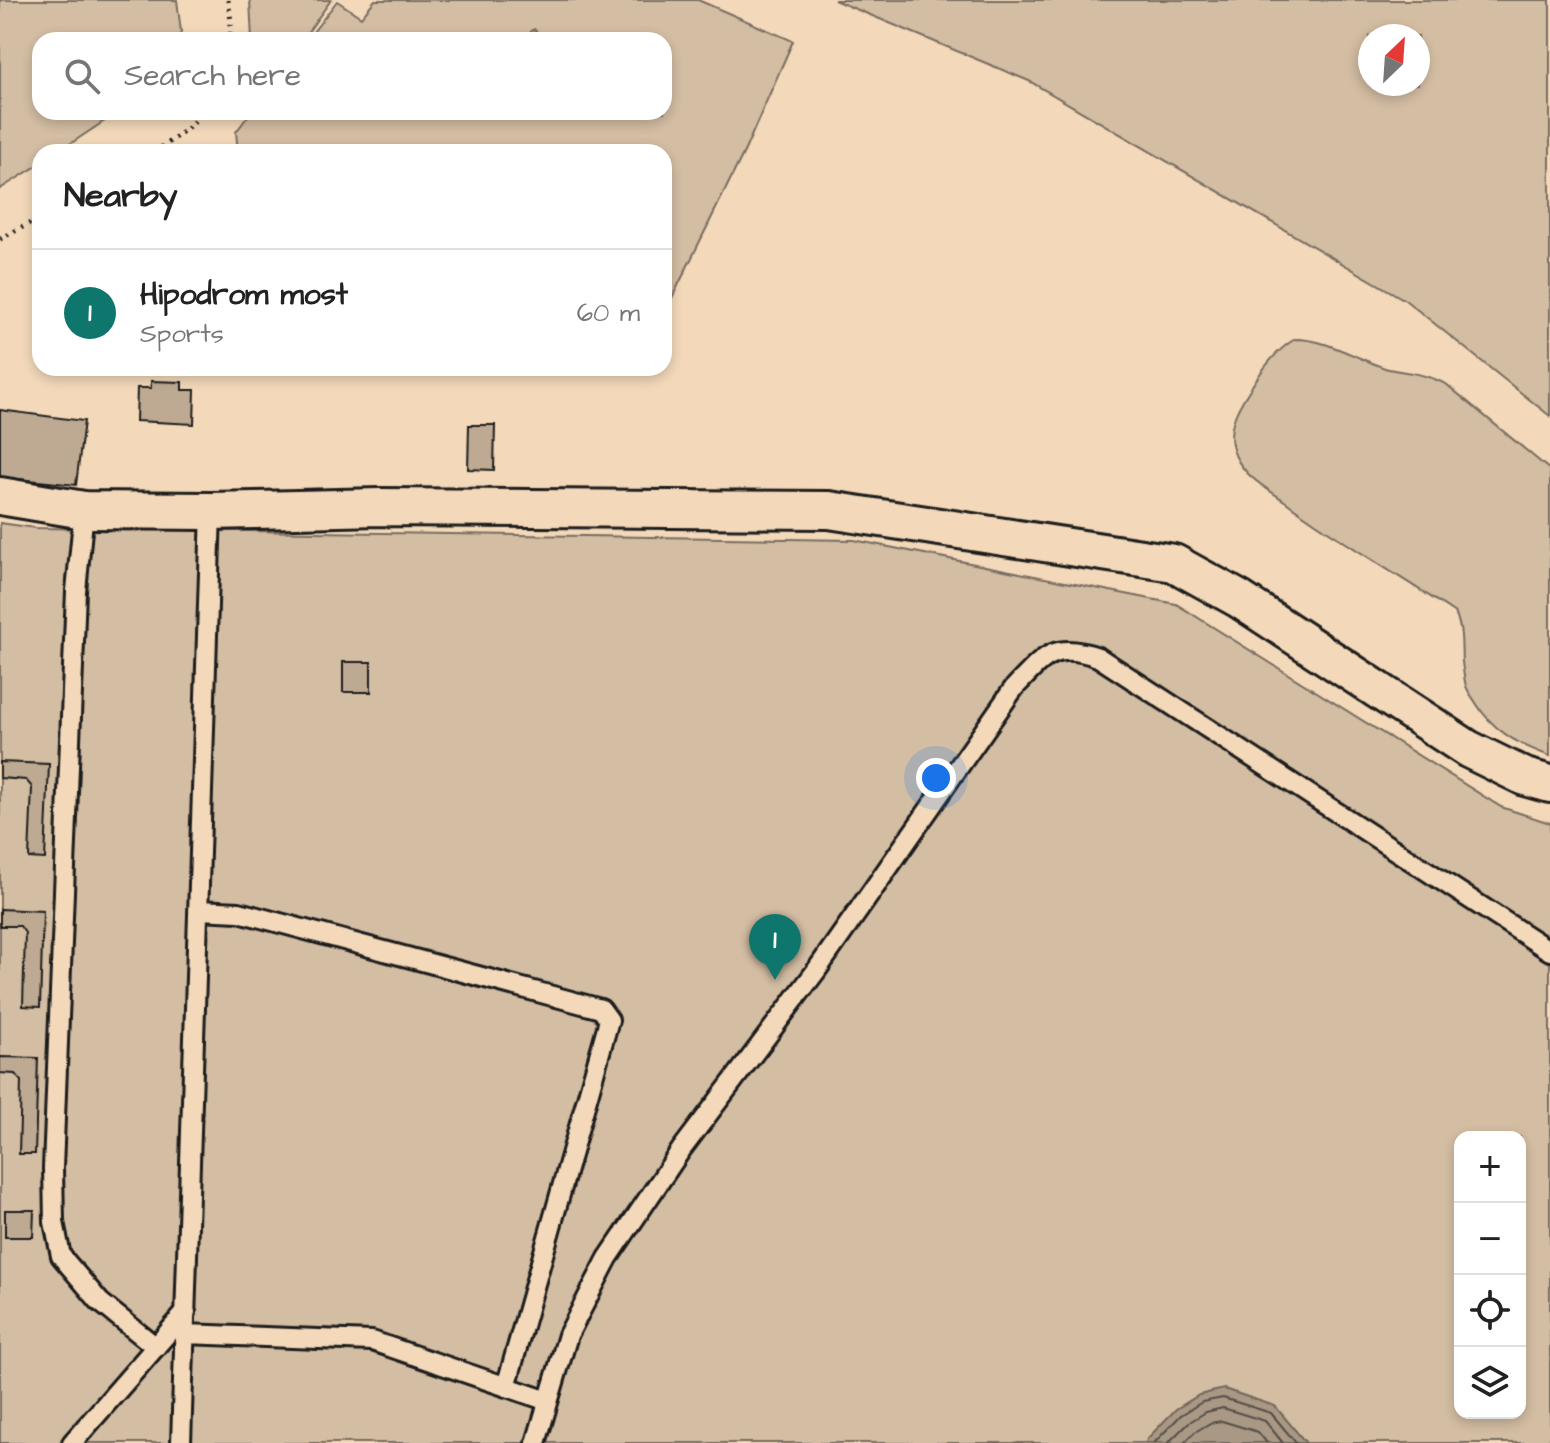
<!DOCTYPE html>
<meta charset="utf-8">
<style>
body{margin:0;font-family:"Architects Daughter",sans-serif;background:#f2f2f2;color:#222}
.controls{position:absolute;right:24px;bottom:24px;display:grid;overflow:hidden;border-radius:16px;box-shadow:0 4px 12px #0003}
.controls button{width:72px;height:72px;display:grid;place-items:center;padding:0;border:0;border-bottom:2px solid #e0e0e0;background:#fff;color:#222;font:40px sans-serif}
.compass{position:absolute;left:1358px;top:24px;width:72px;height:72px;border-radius:50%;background:#fff;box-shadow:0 4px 12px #0003;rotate:25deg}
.you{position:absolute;left:936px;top:778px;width:28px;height:28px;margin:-20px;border:6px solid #fff;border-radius:50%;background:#1a73e8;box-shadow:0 0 0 12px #1a73e833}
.badge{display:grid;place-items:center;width:52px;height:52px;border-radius:50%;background:#0f766e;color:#fff;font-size:26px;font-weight:700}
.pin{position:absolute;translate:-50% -66px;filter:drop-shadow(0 2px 4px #0008)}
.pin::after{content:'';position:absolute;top:42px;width:28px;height:24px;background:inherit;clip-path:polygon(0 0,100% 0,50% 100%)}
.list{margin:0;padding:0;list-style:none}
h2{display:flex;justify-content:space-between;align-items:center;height:104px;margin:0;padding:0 32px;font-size:34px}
h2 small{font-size:26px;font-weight:400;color:#767676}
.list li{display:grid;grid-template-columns:52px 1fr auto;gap:24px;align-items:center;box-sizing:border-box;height:128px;padding:0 32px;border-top:2px solid #e0e0e0}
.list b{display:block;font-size:30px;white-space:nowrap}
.list p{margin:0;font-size:26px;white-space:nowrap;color:#767676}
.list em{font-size:26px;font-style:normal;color:#767676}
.icon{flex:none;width:44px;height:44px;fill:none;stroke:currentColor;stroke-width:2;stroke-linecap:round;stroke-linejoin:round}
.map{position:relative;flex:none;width:1550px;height:1443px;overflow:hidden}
.search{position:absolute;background:#fff;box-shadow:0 4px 12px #0003;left:32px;top:32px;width:640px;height:88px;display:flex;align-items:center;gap:20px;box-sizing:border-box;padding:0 28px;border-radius:24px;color:#767676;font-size:30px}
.panel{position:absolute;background:#fff;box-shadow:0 4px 12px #0003;left:32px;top:144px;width:640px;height:232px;border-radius:24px}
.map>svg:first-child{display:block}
.green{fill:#d3bda3;stroke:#786c60;stroke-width:2;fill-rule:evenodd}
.water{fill:#a99884;stroke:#71665a;stroke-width:2}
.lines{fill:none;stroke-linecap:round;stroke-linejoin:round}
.shore{stroke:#544e46;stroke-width:2}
.building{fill:#beaa92;stroke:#1c1c1c;stroke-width:2}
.lane-casing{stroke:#1c1c1c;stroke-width:24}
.street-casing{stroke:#1c1c1c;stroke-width:42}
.path{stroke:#1c1c1c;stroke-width:5;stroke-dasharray:2 6;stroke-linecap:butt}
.lane{stroke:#f3d9ba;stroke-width:18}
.street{stroke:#f3d9ba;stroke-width:36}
</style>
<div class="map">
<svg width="1550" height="1443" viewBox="0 0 1550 1443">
<rect width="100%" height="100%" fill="#f3d9ba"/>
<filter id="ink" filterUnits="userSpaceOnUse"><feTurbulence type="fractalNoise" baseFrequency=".0125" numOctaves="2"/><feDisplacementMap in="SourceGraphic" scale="16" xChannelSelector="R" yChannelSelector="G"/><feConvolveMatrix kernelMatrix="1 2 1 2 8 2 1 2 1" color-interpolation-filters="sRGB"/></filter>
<g filter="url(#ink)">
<path class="green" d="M 0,0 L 177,0 L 181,32 L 179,40 L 40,40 L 40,112 L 118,112 L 58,152 L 40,152 L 40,164 L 0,189 Z
M 250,0 L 331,0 L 302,40 L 252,40 Z
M 375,0 L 698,0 L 793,41 L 745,150 L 664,314 L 664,152 L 238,152 L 236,132 L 251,112 L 664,112 L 664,40 L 534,40 L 539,34 L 534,29 L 521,40 L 307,40 L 337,1 L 361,17 Z
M 834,0 L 1550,0 L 1550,416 L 1405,300 L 1029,81 ZM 1370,36 L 1418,36 L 1418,84 L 1370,84 Z
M 1295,339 C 1327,339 1355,358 1385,368 C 1399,372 1414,372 1428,377 C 1434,378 1440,382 1446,384 L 1550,470 L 1550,756 C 1519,745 1493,731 1476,703 C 1473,698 1468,692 1466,686 C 1464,679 1463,669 1462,662 C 1461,645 1463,629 1455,613 C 1399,575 1340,542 1286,502 C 1268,489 1246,478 1236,457 C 1224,432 1236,410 1250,389 C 1262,370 1275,351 1295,339 Z
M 0,523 L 36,528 L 854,540 L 1176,604 L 1501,807 L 1550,823 L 1550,1443 L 0,1443 ZM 1460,1137 L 1520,1137 L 1520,1413 L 1460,1413 Z"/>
<path class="water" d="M 1224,1389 L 1275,1406 L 1306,1443 L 1146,1443 L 1147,1439 L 1176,1409 L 1199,1395 Z"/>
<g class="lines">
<path class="shore" d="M 1154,1443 L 1181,1415 L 1202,1402 L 1223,1398 L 1271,1413 L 1296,1443
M 1168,1443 L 1188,1423 L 1206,1412 L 1223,1408 L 1265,1421 L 1283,1443
M 1184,1443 L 1195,1432 L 1210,1423 L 1222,1421 L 1258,1432 L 1267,1443"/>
</g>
<path class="building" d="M 151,381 L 182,382 L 182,390 L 195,390 L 194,424 L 136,421 L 137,388 L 151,388 Z
M 0,410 L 84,421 L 76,485 L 0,477 Z
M 469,425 L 495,425 L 494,470 L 468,469 Z
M 343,662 L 371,662 L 371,692 L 343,692 Z
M 0,762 L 49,764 L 45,859 L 29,858 L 32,787 L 26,780 L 0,778 Z
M 0,909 L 43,911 L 40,1007 L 23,1006 L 25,933 L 20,926 L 0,926 Z
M 0,1057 L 38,1058 L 35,1154 L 19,1154 L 21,1081 L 15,1074 L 0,1073 Z
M 5,1210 L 34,1210 L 33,1237 L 5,1237 Z"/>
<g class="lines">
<defs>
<path id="lane" d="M 84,510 L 76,591 L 53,1168 L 54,1222 L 61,1256 L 100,1302 L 156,1347
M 199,910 L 239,912 L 601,1009 L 609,1020 L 506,1387
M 185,1334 L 372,1341 L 548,1401
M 72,1443 L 186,1312
M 181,1443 L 211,511
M 536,1443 L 568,1335 L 608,1258 L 681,1150 L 816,971 L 1014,688 C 1044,657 1053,641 1098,657 L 1550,951"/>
<path id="street" d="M 0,496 L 84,510 L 211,511 L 380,507 L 829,510 L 1174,563 L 1239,599 L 1468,749 L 1525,777 L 1550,784"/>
</defs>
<use href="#lane" class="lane-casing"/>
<use href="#street" class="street-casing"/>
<path class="path" d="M 228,0 L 231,21 L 230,40
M 155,152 L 191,126 L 202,112
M 0,239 L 40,218"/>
<use href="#lane" class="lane"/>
<use href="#street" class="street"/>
</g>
</g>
</svg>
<div class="controls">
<button>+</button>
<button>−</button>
<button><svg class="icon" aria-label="locate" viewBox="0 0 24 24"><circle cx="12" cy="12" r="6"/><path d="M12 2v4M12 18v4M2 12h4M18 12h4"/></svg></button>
<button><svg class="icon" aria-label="layers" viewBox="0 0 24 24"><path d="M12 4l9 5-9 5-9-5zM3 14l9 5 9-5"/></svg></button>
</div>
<svg class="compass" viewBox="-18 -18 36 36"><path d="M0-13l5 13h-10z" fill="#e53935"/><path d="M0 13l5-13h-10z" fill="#767676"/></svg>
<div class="you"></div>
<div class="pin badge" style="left:775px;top:980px">1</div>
<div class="search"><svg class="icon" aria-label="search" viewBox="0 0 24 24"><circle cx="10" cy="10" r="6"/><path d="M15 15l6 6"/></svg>Search here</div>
<section class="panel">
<h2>Nearby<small></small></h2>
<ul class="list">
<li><span class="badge">1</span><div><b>Hipodrom most</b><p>Sports</p></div><em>60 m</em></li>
</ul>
</section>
</div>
